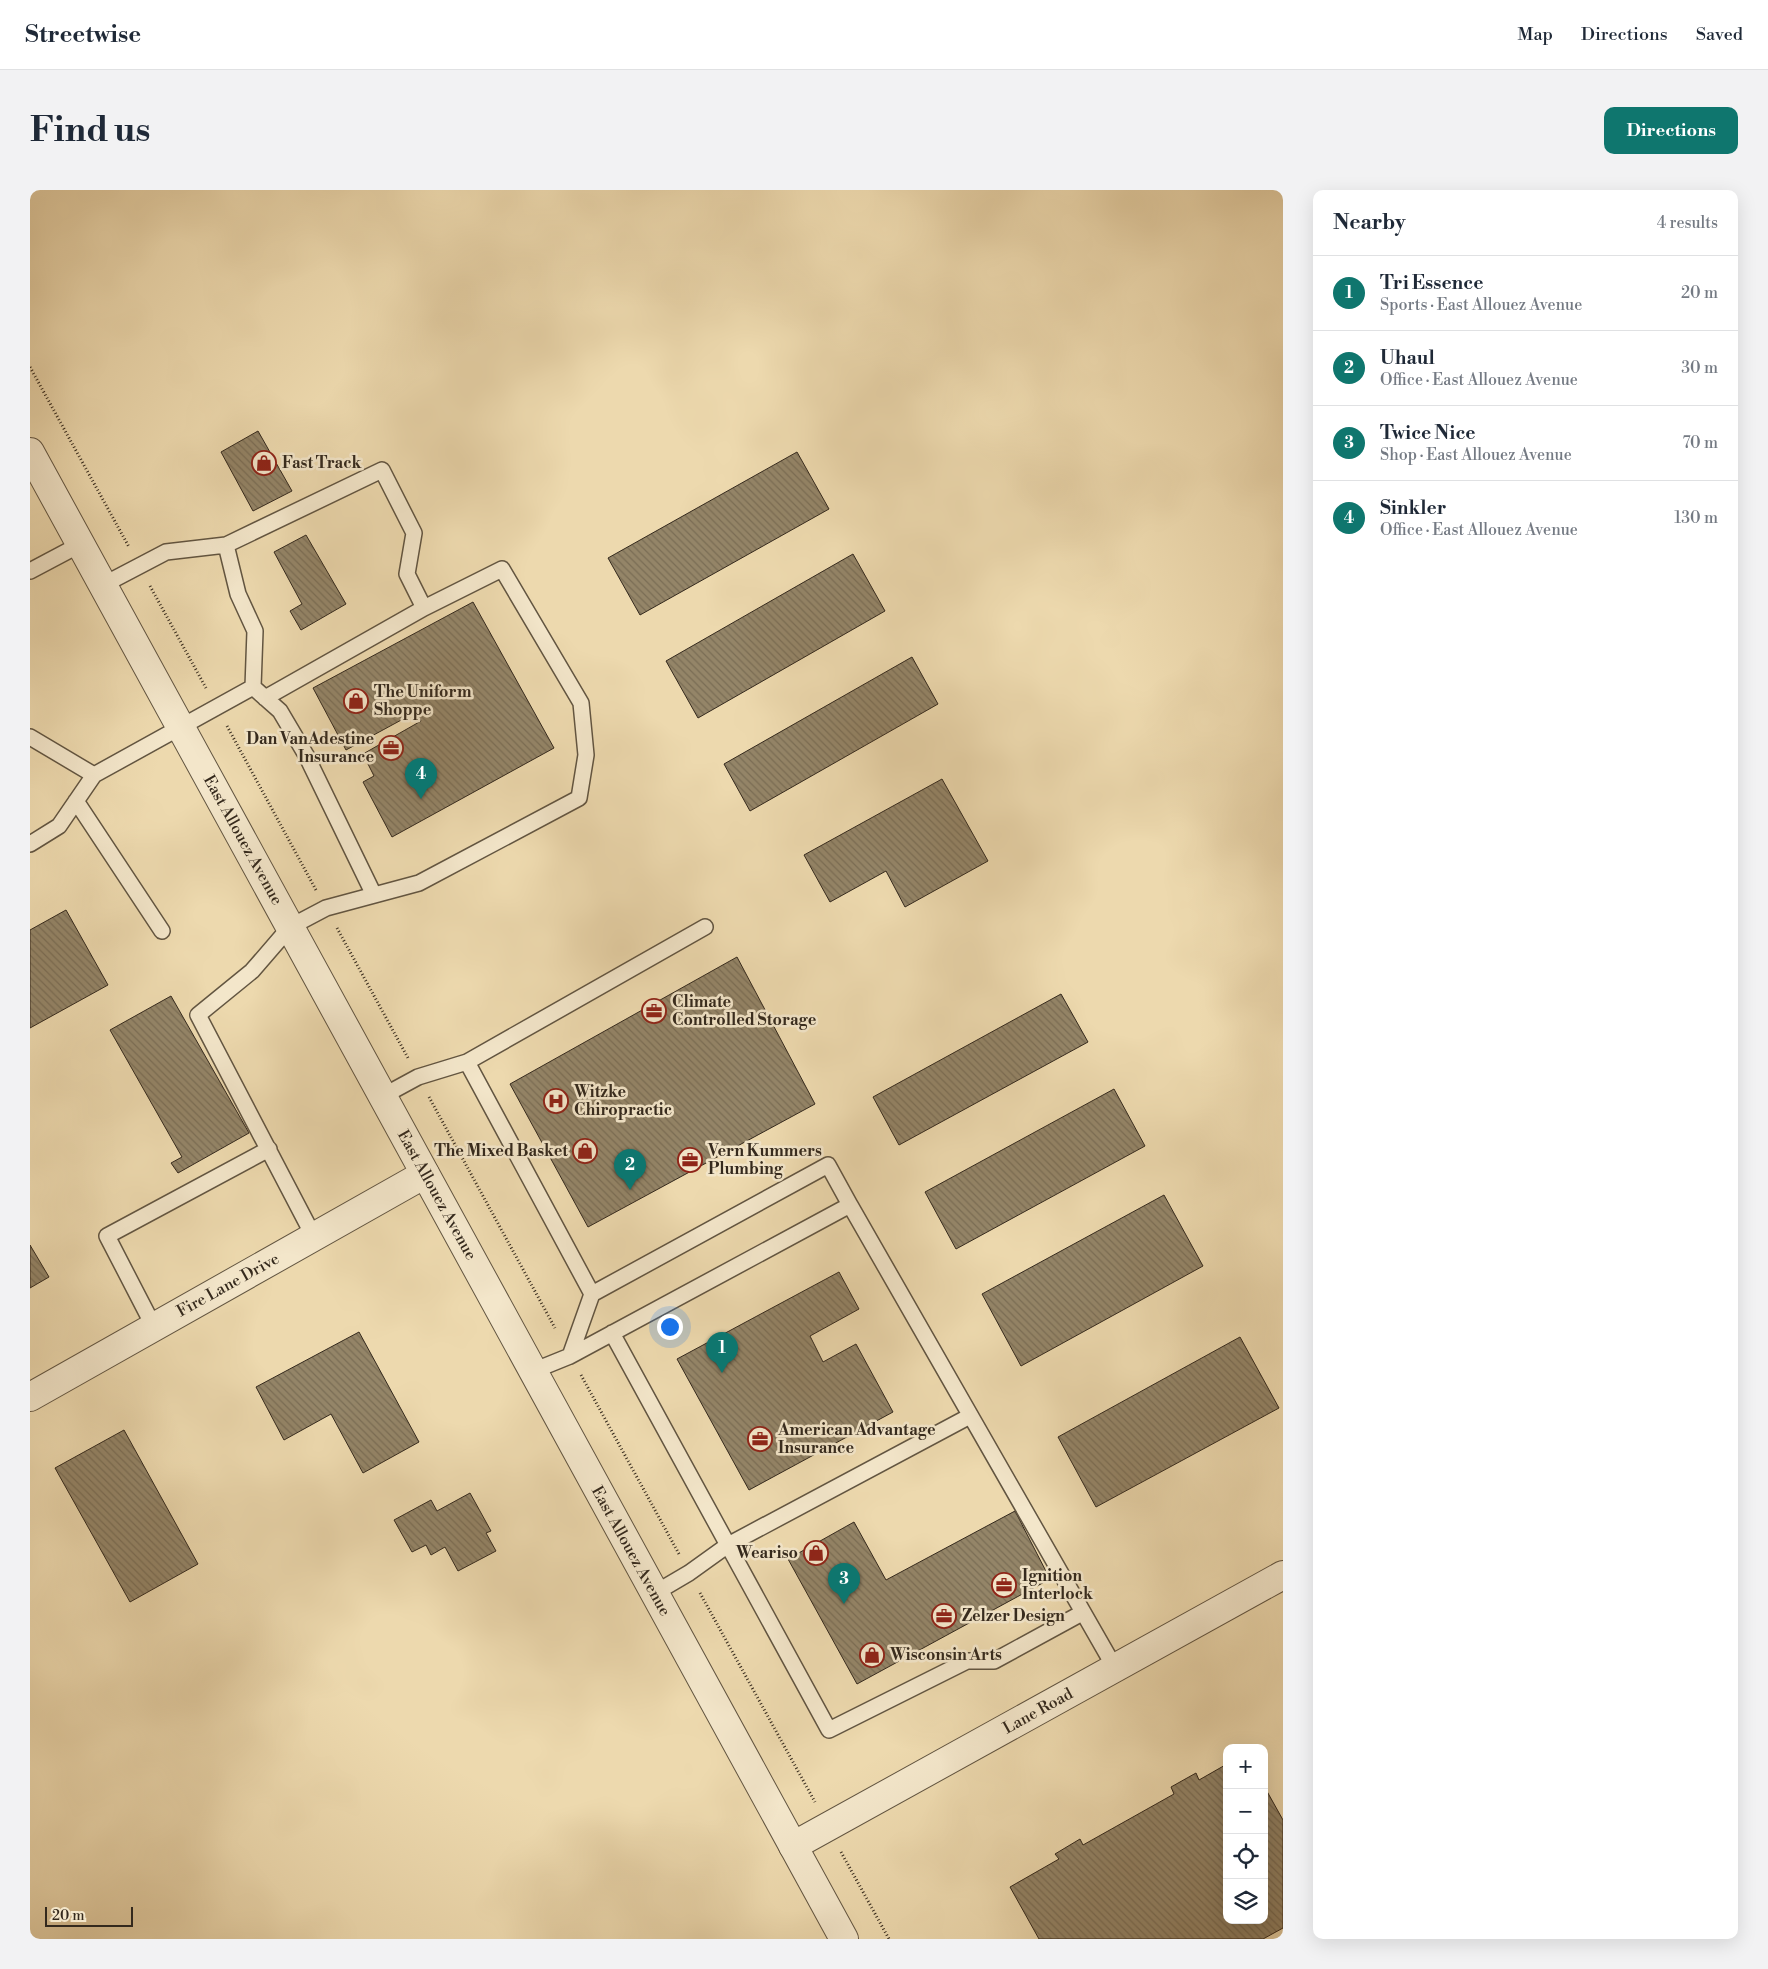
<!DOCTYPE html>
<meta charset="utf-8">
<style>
body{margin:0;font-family:"Libre Bodoni",serif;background:#f2f2f3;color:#1f2937}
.controls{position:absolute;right:15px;bottom:15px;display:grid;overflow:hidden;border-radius:10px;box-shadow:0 5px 20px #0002}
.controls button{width:45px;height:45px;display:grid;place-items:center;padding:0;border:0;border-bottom:1px solid #e0e1e3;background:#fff;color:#1f2937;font:25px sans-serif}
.scale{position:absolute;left:15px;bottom:12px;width:88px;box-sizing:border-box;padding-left:5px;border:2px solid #34291d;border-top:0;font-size:14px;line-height:18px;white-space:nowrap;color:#34291d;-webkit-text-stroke:4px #f3e6ca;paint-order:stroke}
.you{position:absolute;left:639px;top:1136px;width:18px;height:18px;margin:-12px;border:4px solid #fff;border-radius:50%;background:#1a73e8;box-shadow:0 0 0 8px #1a73e833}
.badge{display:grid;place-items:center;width:32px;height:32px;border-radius:50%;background:#0f766e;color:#fff;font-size:16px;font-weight:700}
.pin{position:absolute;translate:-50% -41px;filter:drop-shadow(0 1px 2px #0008)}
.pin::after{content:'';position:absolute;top:26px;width:18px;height:15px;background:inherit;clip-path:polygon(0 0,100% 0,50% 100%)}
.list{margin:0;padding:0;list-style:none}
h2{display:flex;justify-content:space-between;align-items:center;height:65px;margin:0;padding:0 20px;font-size:21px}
h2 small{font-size:16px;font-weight:400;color:#747a83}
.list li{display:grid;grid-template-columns:32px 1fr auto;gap:15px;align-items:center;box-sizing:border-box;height:75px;padding:0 20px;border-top:1px solid #e0e1e3}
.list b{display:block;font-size:19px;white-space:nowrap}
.list p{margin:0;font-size:16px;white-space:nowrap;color:#747a83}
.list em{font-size:16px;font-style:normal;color:#747a83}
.icon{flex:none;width:28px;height:28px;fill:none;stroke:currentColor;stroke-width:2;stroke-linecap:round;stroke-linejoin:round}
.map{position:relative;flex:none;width:1253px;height:1749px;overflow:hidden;border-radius:10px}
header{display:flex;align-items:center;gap:30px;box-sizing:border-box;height:70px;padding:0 25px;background:#fff;border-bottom:1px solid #e0e1e3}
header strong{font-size:24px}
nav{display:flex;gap:28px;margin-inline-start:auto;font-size:18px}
.intro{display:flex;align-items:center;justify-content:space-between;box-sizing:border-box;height:120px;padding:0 30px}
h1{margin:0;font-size:35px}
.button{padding:12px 22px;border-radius:10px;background:#0f766e;color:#fff;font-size:18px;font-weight:700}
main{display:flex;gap:30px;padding:0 30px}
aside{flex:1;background:#fff;border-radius:10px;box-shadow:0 5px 20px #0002}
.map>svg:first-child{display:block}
.building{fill:url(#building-back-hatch);stroke:#34291d}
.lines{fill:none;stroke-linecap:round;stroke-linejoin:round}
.service-casing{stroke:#625541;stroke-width:18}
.minor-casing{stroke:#625541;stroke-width:30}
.tertiary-casing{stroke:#625541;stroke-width:30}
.path{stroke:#34291d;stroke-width:3;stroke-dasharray:1 2.5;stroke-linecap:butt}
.service{stroke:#f3e6ca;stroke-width:15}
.minor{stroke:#f3e6ca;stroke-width:28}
.tertiary{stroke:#f3e6ca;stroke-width:28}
.labels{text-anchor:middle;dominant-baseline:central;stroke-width:5;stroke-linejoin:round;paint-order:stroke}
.poi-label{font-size:16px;font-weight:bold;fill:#34291d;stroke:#f3e6ca;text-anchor:start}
.street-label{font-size:16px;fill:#34291d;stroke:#f3e6ca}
</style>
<header>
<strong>Streetwise</strong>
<nav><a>Map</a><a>Directions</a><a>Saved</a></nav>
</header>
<div class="intro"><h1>Find us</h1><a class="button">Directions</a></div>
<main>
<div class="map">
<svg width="1253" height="1749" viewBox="0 0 1253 1749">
<defs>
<pattern id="building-back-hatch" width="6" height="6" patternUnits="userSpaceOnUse" patternTransform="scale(1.25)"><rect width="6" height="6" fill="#948568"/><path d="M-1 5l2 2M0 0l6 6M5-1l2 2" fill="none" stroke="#7a6d55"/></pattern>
</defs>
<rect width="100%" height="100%" fill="#edd9ae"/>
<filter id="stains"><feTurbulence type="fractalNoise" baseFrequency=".004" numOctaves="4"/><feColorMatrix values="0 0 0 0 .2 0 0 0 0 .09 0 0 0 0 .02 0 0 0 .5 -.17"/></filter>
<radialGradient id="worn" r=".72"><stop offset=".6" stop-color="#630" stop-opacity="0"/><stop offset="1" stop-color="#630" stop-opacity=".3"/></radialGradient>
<path class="building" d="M 228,241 L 262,301 L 223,321 L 191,262 Z
M 767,262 L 799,319 L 610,425 L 578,368 Z
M 276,345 L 316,414 L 271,440 L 260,421 L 272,414 L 244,362 Z
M 823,364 L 855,421 L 668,528 L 636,471 Z
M 443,412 L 524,558 L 362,647 L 333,592 L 344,586 L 333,564 L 391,531 L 386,522 L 316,560 L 283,498 Z
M 882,467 L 908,514 L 720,621 L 694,574 Z
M 912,589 L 958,671 L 875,717 L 856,681 L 800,712 L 774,665 Z
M 36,720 L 78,795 L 0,838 L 0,740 Z
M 707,767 L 785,914 L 558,1037 L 480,894 Z
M 1031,804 L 1058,852 L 869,955 L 843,907 Z
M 141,806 L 219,943 L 148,983 L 141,973 L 152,967 L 80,840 Z
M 1084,899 L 1115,956 L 926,1059 L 895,1002 Z
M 1134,1005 L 1173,1076 L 991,1176 L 952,1104 Z
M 0,1055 L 19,1087 L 0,1098 Z
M 809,1082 L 829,1119 L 780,1146 L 793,1172 L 826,1154 L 863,1222 L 719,1300 L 647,1169 Z
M 329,1142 L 389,1252 L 333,1283 L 301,1224 L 254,1250 L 226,1197 Z
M 1210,1147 L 1249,1218 L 1066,1317 L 1028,1247 Z
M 94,1240 L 168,1374 L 100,1412 L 25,1278 Z
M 440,1303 L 461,1341 L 456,1343 L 466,1361 L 428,1381 L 415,1357 L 401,1365 L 396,1355 L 382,1362 L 364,1330 L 401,1310 L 407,1321 Z
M 985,1321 L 1020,1389 L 827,1494 L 758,1369 L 824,1332 L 856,1390 Z
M 1197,1574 L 1197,1730 L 1234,1730 L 1234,1596 L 1253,1630 L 1253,1738 L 1233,1749 L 1009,1749 L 980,1697 L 1029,1669 L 1025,1664 L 1050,1649 L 1053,1655 L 1144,1604 L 1141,1597 L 1166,1583 L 1169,1590 Z"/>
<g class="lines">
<defs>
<path id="service" d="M 196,355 L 208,404 L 225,441 L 223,497
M 0,381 L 51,354
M 73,395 L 136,362 L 196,355 L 352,280 L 384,343 L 377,384 L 394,418 L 472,379 L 551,513 L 556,565 L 549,608 L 389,693 L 296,718 L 260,737 L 222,781 L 168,825 L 284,1047
M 235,508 L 394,418
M 0,547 L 64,585
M 46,611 L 132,741
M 0,654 L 29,636 L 64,585 L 223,497 L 250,521 L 276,565 L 344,705
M 437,872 L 562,1104
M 353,906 L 388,887 L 437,872 L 675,737
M 124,1137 L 77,1046 L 239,959
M 582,1143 L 799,1540 L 937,1471 L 964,1471 L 1052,1423
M 540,1166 L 562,1104 L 798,975 L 820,1015
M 503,1181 L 540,1166 L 820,1015 L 1085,1478
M 625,1403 L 659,1383 L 698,1355 L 940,1226"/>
<path id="minor" d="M 0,1207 L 395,984
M 763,1656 L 1253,1385"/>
<path id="tertiary" d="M 0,262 L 814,1749"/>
</defs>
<use href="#service" class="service-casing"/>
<use href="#minor" class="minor-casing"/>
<use href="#tertiary" class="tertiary-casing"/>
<path class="path" d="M 0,177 L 99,357
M 120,396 L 176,498
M 197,536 L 286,700
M 307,738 L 378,868
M 399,907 L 525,1138
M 551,1185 L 649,1364
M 670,1403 L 785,1612
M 811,1662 L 859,1749"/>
<use href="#service" class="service"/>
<use href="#minor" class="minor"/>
<use href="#tertiary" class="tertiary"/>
</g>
<defs>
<symbol id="shop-ring" viewBox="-11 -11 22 22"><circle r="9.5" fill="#f3e6ca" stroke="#8f2418" stroke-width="1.5"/><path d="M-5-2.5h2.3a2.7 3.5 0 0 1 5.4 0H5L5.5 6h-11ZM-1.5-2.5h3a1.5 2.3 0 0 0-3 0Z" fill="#8f2418"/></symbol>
<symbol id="office-ring" viewBox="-11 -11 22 22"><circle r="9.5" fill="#f3e6ca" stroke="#8f2418" stroke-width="1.5"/><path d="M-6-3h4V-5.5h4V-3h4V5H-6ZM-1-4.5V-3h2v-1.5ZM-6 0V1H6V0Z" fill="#8f2418"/></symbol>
<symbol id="hospital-ring" viewBox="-11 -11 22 22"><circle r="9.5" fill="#f3e6ca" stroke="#8f2418" stroke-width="1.5"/><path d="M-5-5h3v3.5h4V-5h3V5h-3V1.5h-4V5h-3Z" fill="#8f2418"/></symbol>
</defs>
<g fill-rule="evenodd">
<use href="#shop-ring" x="220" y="259" width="28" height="28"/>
<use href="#shop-ring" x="312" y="497" width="28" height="28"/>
<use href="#office-ring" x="347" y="544" width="28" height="28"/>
<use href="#office-ring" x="610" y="807" width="28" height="28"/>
<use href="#hospital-ring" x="512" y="897" width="28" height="28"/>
<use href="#shop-ring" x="541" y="947" width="28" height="28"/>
<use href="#office-ring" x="646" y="956" width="28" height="28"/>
<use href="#office-ring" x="716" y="1235" width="28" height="28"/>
<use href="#shop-ring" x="772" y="1349" width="28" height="28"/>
<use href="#office-ring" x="960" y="1381" width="28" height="28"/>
<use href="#office-ring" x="900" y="1412" width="28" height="28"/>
<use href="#shop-ring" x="828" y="1451" width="28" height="28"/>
</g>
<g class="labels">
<g class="poi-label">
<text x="252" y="273">Fast Track</text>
<text x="344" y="502">The Uniform<tspan x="344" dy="18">Shoppe</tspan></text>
<text x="344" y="549" text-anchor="end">Dan VanAdestine<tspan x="344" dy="18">Insurance</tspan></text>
<text x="642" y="812">Climate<tspan x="642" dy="18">Controlled Storage</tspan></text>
<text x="544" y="902">Witzke<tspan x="544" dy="18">Chiropractic</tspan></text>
<text x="538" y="961" text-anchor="end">The Mixed Basket</text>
<text x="678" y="961">Vern Kummers<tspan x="678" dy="18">Plumbing</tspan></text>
<text x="748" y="1240">American Advantage<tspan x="748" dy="18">Insurance</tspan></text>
<text x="768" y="1363" text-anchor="end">Weariso</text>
<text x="992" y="1386">Ignition<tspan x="992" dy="18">Interlock</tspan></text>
<text x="932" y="1426">Zelzer Design</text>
<text x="860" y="1465">Wisconsin Arts</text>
</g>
<g class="street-label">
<text transform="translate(213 650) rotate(61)">East Allouez Avenue</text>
<text transform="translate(407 1005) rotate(61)">East Allouez Avenue</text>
<text transform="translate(198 1095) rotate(-29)">Fire Lane Drive</text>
<text transform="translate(601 1361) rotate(61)">East Allouez Avenue</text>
<text transform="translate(1008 1521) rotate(-29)">Lane Road</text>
</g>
</g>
<rect width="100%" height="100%" filter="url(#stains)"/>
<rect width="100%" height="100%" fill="url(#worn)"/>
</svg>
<div class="controls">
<button>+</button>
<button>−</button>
<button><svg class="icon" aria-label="locate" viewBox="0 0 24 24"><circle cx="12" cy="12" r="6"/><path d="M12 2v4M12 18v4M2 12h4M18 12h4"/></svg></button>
<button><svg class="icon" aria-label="layers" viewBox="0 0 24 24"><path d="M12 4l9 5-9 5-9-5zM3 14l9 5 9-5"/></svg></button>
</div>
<div class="scale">20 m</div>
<div class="you"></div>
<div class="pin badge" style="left:692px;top:1183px">1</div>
<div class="pin badge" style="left:600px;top:1000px">2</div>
<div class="pin badge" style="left:814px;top:1414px">3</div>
<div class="pin badge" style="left:391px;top:609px">4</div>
</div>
<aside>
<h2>Nearby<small>4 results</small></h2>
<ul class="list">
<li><span class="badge">1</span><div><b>Tri Essence</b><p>Sports · East Allouez Avenue</p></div><em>20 m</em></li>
<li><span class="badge">2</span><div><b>Uhaul</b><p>Office · East Allouez Avenue</p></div><em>30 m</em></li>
<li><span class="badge">3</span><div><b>Twice Nice</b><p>Shop · East Allouez Avenue</p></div><em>70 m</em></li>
<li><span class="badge">4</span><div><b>Sinkler</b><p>Office · East Allouez Avenue</p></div><em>130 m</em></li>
</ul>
</aside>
</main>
